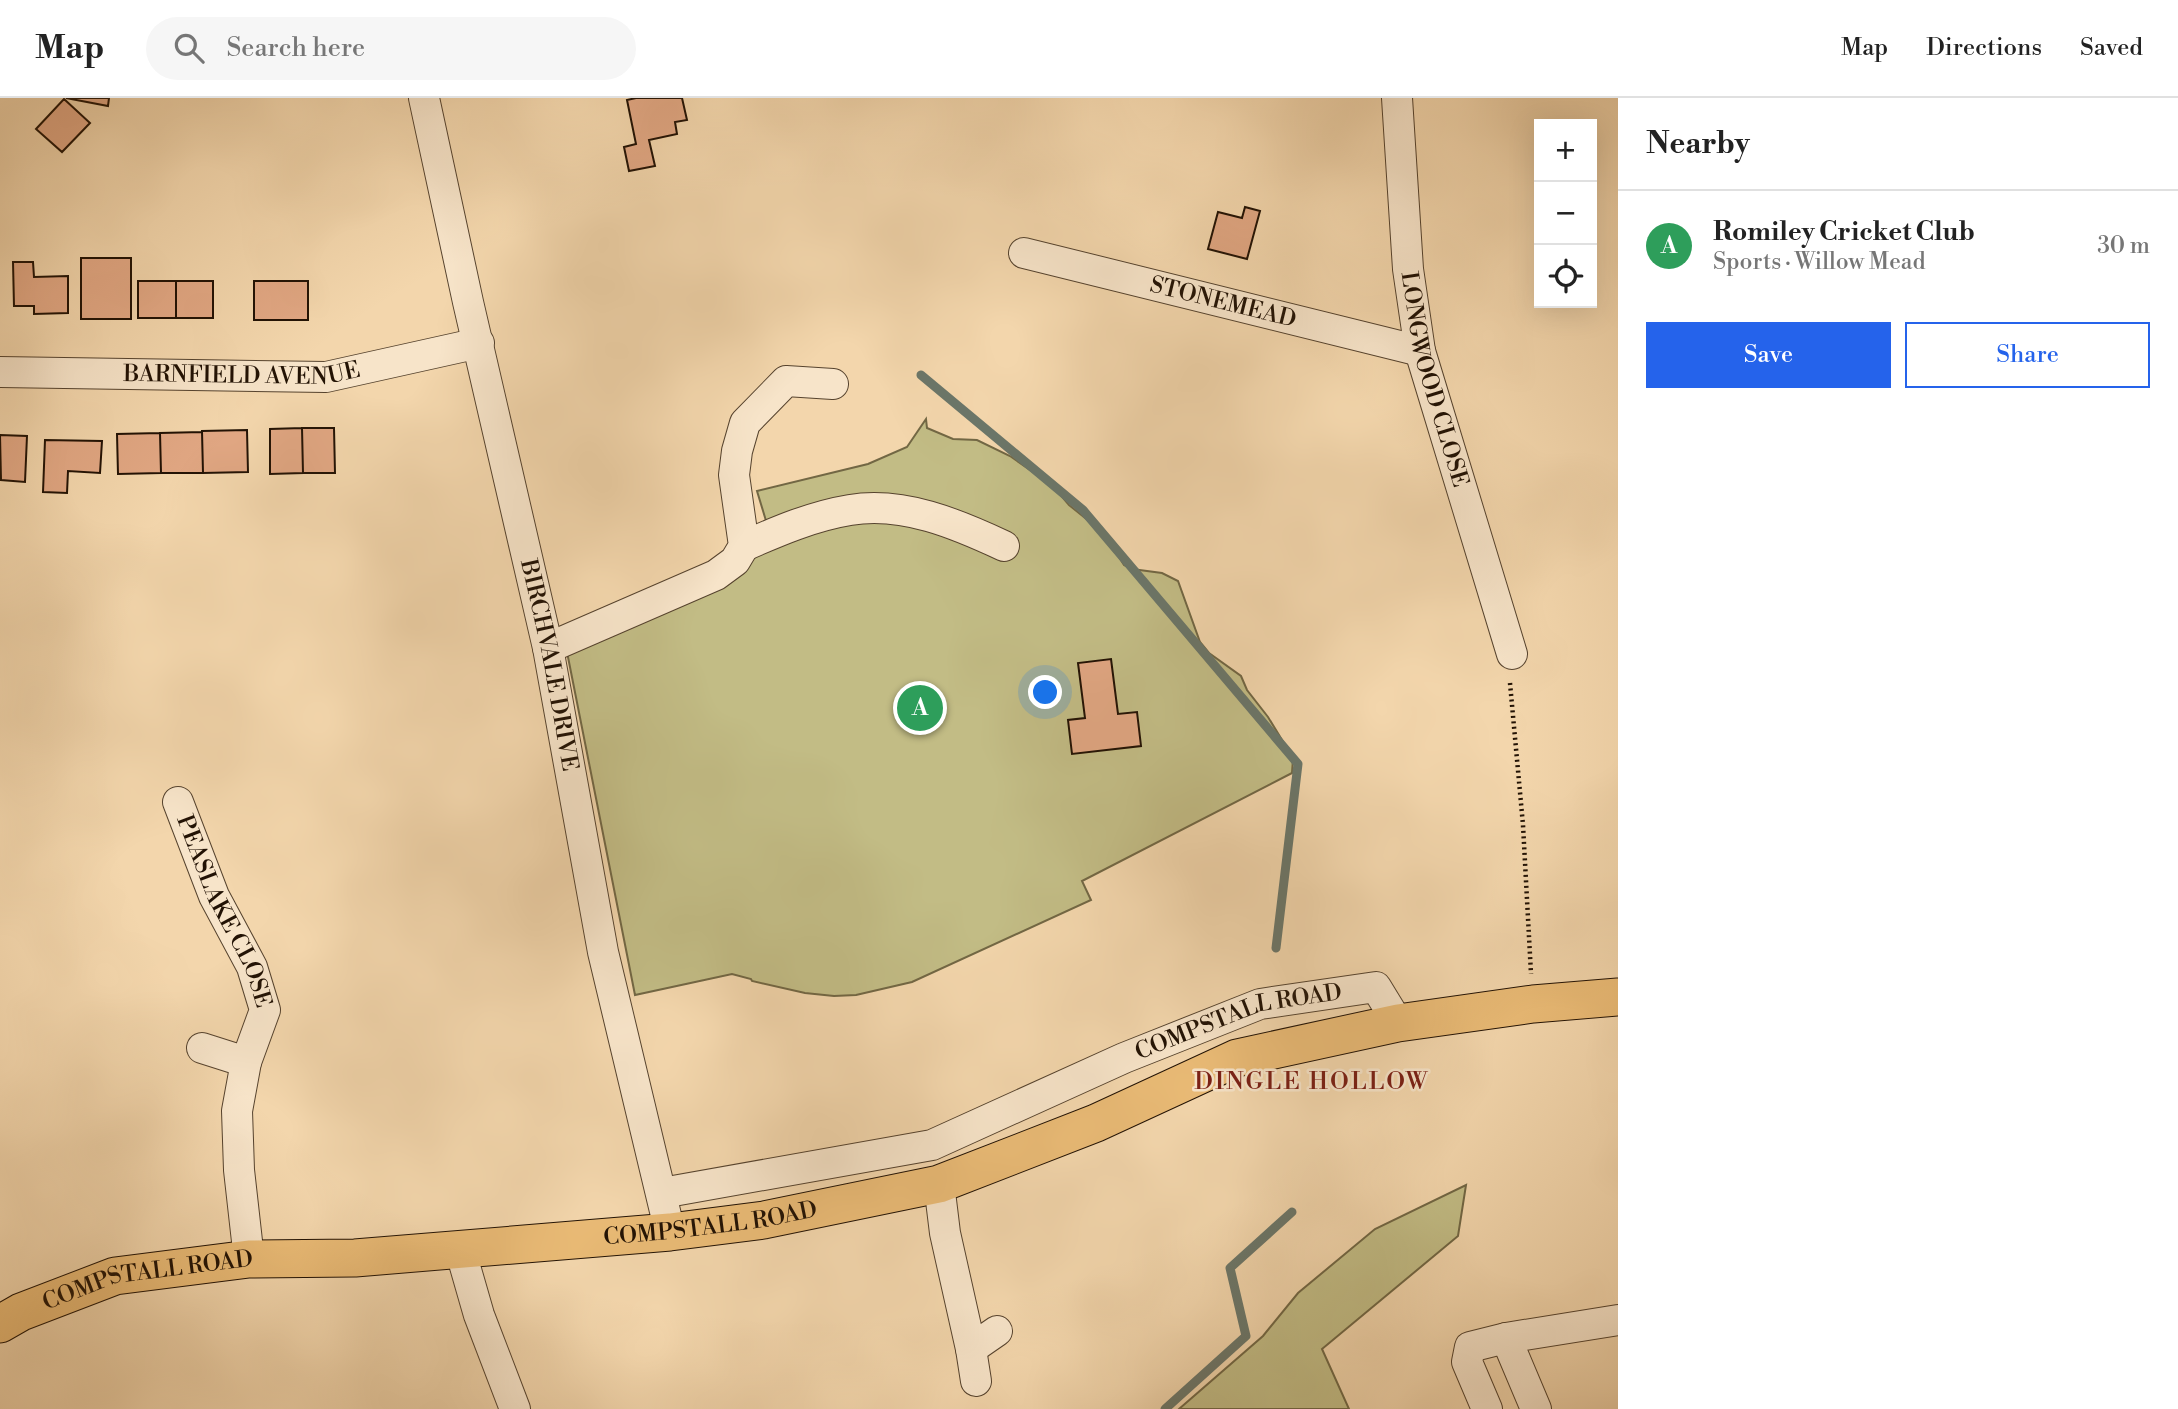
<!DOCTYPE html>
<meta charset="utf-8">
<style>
body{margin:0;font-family:"Libre Bodoni",serif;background:#f6f6f6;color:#222}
.controls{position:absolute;right:21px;top:21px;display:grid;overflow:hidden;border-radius:0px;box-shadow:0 7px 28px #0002}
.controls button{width:63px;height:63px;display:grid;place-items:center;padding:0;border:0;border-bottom:2px solid #e0e0e0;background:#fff;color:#222;font:35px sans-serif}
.you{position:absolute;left:1046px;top:595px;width:24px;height:24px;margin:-18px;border:5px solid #fff;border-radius:50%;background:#1a73e8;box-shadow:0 0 0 10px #1a73e833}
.badge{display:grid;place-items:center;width:46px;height:46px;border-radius:50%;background:#2563eb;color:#fff;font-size:23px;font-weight:700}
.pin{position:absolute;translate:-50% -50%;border:4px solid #fff;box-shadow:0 2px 7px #0006}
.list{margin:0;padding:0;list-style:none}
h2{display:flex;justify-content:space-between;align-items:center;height:91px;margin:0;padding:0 28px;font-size:30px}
h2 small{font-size:23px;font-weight:400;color:#767676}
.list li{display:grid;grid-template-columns:46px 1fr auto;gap:21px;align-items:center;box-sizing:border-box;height:112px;padding:0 28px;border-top:2px solid #e0e0e0}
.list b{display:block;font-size:26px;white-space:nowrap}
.list p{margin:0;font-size:23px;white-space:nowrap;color:#767676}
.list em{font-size:23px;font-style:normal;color:#767676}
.actions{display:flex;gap:14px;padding:21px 28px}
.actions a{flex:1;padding:16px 0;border:2px solid #2563eb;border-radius:0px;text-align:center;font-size:24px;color:#2563eb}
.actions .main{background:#2563eb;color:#fff}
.icon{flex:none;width:38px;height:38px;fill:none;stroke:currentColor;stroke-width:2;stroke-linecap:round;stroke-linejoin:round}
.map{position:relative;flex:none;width:1618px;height:1311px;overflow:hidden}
header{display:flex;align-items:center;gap:42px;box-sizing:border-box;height:98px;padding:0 35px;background:#fff;border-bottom:2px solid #e0e0e0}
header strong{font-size:33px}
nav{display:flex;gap:38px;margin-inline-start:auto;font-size:24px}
.search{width:490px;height:63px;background:#f6f6f6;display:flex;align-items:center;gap:18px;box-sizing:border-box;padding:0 24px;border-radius:38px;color:#767676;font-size:26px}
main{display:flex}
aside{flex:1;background:#fff}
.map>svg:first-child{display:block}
.green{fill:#c2bc85;stroke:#726744;stroke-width:2}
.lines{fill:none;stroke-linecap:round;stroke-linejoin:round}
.stream{stroke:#6b7669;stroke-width:9}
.building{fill:#e1a783;stroke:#221204;stroke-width:2}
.minor-casing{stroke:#56432e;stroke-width:32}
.major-casing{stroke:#221204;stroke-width:39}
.path{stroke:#221204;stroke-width:4.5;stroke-dasharray:2 3.5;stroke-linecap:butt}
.minor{stroke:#f7e4c9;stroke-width:30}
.major{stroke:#eabb76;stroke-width:37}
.labels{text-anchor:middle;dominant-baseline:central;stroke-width:5;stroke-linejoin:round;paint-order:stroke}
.street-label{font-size:23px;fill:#221204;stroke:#f7e4c9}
.neighbourhood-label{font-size:24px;letter-spacing:2px;fill:#7a1f14;stroke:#f7e4c9}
</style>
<header>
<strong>Map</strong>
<div class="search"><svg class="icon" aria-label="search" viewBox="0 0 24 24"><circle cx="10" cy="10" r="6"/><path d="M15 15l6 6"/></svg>Search here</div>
<nav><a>Map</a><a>Directions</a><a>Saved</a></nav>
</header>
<main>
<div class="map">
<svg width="1618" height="1311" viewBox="0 0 1618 1311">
<rect width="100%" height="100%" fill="#f3d6ac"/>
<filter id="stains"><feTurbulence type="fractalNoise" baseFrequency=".00286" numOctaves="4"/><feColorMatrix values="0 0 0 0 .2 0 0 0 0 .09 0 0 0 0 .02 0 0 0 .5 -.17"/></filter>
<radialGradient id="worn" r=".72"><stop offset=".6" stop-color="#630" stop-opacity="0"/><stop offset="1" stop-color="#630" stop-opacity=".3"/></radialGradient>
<path class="green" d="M 926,321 L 927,330 L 953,341 L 977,342 L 1010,358 L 1053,388 L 1069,407 L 1095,428 L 1111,446 L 1124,467 L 1132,471 L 1162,475 L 1178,483 L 1200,544 L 1209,555 L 1241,578 L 1247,592 L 1268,619 L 1293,660 L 1292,675 L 1082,783 L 1091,802 L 912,884 L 856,897 L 834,898 L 805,895 L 752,883 L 751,881 L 732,876 L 635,897 L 567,554 L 722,488 L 767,426 L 757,393 L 868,366 L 907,349 Z
M 1466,1087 L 1458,1138 L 1322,1251 L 1349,1311 L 1179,1311 L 1263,1238 L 1298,1195 L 1375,1131 Z"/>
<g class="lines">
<path class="stream" d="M 921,277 L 1083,412 L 1298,666 L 1276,850
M 1165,1311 L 1246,1238 L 1230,1170 L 1292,1114"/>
</g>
<path class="building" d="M 66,0 L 109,0 L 108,8 Z
M 636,0 L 682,0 L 687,22 L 675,24 L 677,36 L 649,42 L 655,68 L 629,73 L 624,49 L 636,46 L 627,2 Z
M 64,1 L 90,25 L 62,54 L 36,31 Z
M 1245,109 L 1260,113 L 1247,161 L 1208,151 L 1218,114 L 1242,120 Z
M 81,160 L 131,160 L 131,221 L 81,221 Z
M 13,164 L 33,164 L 34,179 L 68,178 L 68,215 L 34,216 L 34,208 L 14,208 Z
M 138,183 L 176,183 L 176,220 L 138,220 Z
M 176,183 L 213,183 L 213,220 L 176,220 Z
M 254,183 L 308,183 L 308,222 L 254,222 Z
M 302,330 L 334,330 L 335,375 L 303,375 Z
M 302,330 L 303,375 L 270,376 L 270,331 Z
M 247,332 L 248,374 L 203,375 L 202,333 Z
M 202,334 L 203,375 L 161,375 L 160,335 Z
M 160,335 L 161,375 L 118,376 L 117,336 Z
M 0,337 L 27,338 L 25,384 L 1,382 Z
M 45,342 L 102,343 L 100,375 L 68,373 L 67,395 L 43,394 Z
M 1111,561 L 1118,616 L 1137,614 L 1141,648 L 1072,656 L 1068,622 L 1085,620 L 1078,565 Z"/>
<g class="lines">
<defs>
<g id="minor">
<path id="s1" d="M 424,0 L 468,204 L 548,550 L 603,854 L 670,1134"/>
<path id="s2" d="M 1397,0 L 1408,171 L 1420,253 L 1512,556"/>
<path id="s3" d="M 1024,155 L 1420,253"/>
<path id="s4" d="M 0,274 L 326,279 L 479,245"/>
<path d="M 744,448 C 778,433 813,418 850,412 C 903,403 957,426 1004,448"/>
<path d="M 548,550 L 716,477 L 735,463 L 744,448 L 734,377 L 737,353 L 745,325 L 786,283 L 833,286"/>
<path id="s5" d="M 178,704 L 214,798 L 252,869 L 265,912 L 246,964"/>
<path d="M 202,950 L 246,964 L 237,1013 L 239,1072 L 249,1161"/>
<path d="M 939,1086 L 945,1135 L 971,1251 L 997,1233"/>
<path id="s6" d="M 662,1095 L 932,1047 L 1124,960 L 1260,906 L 1376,889 L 1398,925"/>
<path d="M 460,1151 L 479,1217 L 515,1311"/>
<path d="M 1506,1240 L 1536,1311"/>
<path d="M 971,1251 L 976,1283"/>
<path d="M 1487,1311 L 1467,1264 L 1470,1249 L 1506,1240 L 1618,1222"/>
</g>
<g id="major">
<path id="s7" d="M 0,1226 L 21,1214 L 115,1178 L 249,1161 L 355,1160 L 670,1134 L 764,1122 L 939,1086 L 1096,1025 L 1237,960 L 1398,925 L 1533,906 L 1618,899"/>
</g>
</defs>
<use href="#minor" class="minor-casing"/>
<use href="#major" class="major-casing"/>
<path class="path" d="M 1510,585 L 1523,727 L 1531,876"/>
<use href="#minor" class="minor"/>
<use href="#major" class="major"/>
</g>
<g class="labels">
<g class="street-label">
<text stroke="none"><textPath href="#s3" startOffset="205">STONEMEAD</textPath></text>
<text stroke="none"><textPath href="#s4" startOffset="242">BARNFIELD AVENUE</textPath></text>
<text stroke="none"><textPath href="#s2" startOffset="285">LONGWOOD CLOSE</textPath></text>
<text stroke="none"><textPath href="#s1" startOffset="581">BIRCHVALE DRIVE</textPath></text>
<text stroke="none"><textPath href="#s5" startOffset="119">PEASLAKE CLOSE</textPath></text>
<text stroke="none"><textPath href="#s6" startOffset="606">COMPSTALL ROAD</textPath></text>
<text stroke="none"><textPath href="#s7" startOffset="723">COMPSTALL ROAD</textPath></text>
<text stroke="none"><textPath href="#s7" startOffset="156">COMPSTALL ROAD</textPath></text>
</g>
<g class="neighbourhood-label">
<text x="1312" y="984">DINGLE HOLLOW</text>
</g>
</g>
<rect width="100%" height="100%" filter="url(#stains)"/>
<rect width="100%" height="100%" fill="url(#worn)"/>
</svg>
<div class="controls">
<button>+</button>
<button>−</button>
<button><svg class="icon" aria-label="locate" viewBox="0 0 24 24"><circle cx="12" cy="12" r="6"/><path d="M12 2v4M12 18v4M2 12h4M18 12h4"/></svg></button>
</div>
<div class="you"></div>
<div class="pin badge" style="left:920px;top:610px;background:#2e9e5b">A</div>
</div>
<aside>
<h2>Nearby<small></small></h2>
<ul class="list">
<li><span class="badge" style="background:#2e9e5b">A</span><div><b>Romiley Cricket Club</b><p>Sports · Willow Mead</p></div><em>30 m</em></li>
</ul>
<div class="actions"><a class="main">Save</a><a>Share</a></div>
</aside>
</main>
